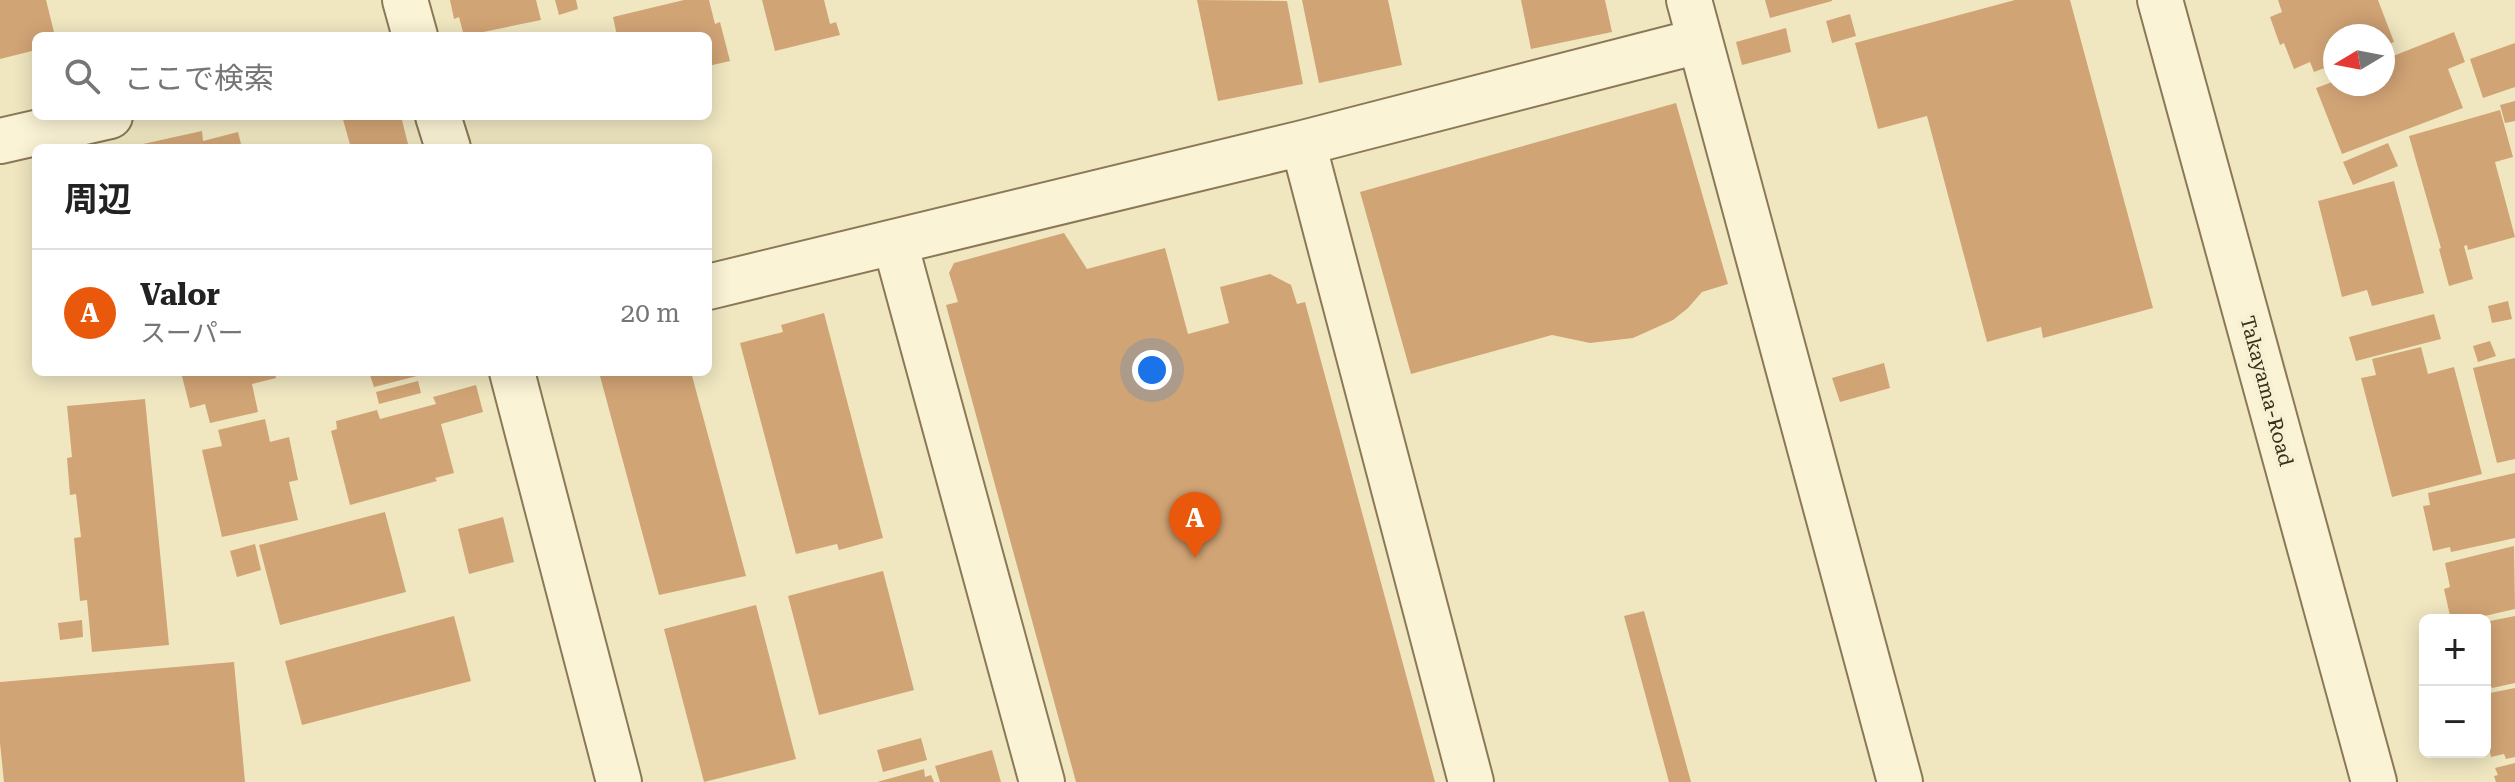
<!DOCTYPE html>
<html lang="ja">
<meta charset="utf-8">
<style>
body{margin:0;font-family:"Roboto Serif","Noto Sans JP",serif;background:#f2f2f2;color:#222}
.controls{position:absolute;right:24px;bottom:24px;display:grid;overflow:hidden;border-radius:12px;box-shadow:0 4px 20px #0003}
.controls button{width:72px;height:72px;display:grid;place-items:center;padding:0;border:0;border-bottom:2px solid #e0e0e0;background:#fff;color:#222;font:40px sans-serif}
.compass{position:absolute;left:2323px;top:24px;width:72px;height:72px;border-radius:50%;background:#fff;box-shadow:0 4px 20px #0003;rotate:260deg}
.you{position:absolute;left:1152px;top:370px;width:28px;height:28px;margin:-20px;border:6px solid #fff;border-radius:50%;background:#1a73e8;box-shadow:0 0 0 12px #1a73e833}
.badge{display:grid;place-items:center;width:52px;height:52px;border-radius:50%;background:#ea580c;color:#fff;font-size:26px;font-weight:700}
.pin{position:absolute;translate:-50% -66px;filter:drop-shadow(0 2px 4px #0008)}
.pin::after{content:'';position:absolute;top:42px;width:28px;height:24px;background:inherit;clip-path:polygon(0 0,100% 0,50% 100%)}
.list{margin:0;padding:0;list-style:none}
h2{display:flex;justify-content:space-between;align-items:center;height:104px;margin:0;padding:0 32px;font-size:34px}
h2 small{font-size:26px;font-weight:400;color:#767676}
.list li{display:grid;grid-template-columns:52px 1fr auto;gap:24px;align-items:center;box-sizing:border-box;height:128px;padding:0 32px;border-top:2px solid #e0e0e0}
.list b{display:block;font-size:30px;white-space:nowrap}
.list p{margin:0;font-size:26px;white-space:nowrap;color:#767676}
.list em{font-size:26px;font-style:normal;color:#767676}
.icon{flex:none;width:44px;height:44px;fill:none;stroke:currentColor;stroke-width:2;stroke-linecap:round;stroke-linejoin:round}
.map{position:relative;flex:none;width:2515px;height:782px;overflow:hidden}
.search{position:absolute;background:#fff;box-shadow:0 4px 20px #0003;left:32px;top:32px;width:680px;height:88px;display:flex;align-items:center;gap:20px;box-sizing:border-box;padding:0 28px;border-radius:12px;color:#767676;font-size:30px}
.panel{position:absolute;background:#fff;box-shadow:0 4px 20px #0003;left:32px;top:144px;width:680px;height:232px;border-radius:12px}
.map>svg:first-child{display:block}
.building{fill:#d1a475}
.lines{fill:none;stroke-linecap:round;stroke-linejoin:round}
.minor-casing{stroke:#8b7857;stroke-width:48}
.tertiary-casing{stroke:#8b7857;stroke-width:48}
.minor{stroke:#fbf3d5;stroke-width:44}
.tertiary{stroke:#fbf3d5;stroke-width:44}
.labels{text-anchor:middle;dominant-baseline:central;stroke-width:8;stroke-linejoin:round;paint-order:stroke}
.street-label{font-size:20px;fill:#3a2e1d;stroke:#f7f0d1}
</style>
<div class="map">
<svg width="2515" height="782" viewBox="0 0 2515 782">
<rect width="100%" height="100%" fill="#f0e7c1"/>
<path class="building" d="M 0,0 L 46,0 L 55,36 L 36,36 L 36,50 L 0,59 Z
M 450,0 L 536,0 L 541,20 L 464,36 L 459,17 L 454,19 Z
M 555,0 L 576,0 L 578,9 L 559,15 Z
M 684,0 L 709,0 L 715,24 L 720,22 L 730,61 L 708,66 L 708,36 L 617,36 L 613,17 Z
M 762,0 L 824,0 L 830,24 L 836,22 L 840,35 L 775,51 Z
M 1197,0 L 1287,1 L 1303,84 L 1218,101 Z
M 1302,0 L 1388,0 L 1402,65 L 1319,83 Z
M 1521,0 L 1605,0 L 1612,32 L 1531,49 Z
M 1765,0 L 1832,0 L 1832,1 L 1770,18 Z
M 2015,0 L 2070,0 L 2153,308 L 2043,338 L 2041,327 L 1987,342 L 1927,116 L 1878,129 L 1855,43 Z
M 2278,0 L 2378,0 L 2394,42 L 2383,46 L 2383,36 L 2335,36 L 2335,64 L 2314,72 L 2310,62 L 2294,69 L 2284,43 L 2280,45 L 2270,17 L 2282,12 Z
M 1850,14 L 1856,36 L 1832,43 L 1826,21 Z
M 1786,28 L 1791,52 L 1742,65 L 1736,42 Z
M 2454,32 L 2465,62 L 2448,69 L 2463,108 L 2342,154 L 2316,88 L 2335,81 L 2335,84 L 2383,84 L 2383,60 Z
M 2515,43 L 2515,87 L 2483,98 L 2470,59 Z
M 2515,101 L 2515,121 L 2505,123 L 2500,105 Z
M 1676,103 L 1728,284 L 1702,292 L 1688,308 L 1673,320 L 1633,338 L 1590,343 L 1552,335 L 1411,374 L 1360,192 Z
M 2500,110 L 2513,157 L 2495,162 L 2515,237 L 2468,250 L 2467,245 L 2464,246 L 2473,279 L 2449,286 L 2439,249 L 2441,248 L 2409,136 Z
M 342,116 L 401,116 L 409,148 L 351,148 Z
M 202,131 L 203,141 L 238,132 L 242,148 L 144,148 L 143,144 Z
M 2388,143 L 2398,166 L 2353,185 L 2343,162 Z
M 2394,181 L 2424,293 L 2372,306 L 2367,290 L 2342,297 L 2318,201 Z
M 1064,233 L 1087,269 L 1165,248 L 1188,334 L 1229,323 L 1220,287 L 1270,274 L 1291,285 L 1297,304 L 1305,302 L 1435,782 L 1076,782 L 946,305 L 958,302 L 949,273 L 954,263 Z
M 2508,301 L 2512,319 L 2492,323 L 2488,306 Z
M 824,313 L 883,538 L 839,550 L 837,544 L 796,554 L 740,343 L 783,332 L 781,325 Z
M 2434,314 L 2441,339 L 2356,361 L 2349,337 Z
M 2490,341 L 2496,356 L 2478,362 L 2473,346 Z
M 2421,347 L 2428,374 L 2454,367 L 2482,474 L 2392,497 L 2361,378 L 2376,375 L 2372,359 Z
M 2515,358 L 2515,459 L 2497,463 L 2473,368 Z
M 1884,363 L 1890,388 L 1840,402 L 1832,378 Z
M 181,372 L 275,372 L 276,378 L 252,384 L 258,412 L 210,423 L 205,404 L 190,408 Z
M 369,372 L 416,372 L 417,376 L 374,387 Z
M 616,372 L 691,372 L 746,576 L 659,595 L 600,376 Z
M 418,381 L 421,393 L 379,404 L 376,392 Z
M 476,385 L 483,412 L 441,424 L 454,473 L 435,478 L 437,481 L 350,505 L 331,431 L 337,429 L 336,421 L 377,410 L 380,419 L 436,404 L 433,397 Z
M 145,399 L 169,645 L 92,652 L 87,600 L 80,601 L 74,538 L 81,537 L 76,494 L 70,495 L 67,458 L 72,457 L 67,406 Z
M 265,419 L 270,442 L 289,437 L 298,480 L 289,482 L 298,520 L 222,537 L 202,450 L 222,446 L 218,430 Z
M 2515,473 L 2515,538 L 2451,552 L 2450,547 L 2433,551 L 2423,506 L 2430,505 L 2428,493 Z
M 385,512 L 406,592 L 280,625 L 259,545 Z
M 503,517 L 514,562 L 469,574 L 458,529 Z
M 255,544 L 261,570 L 237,577 L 230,551 Z
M 2514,546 L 2515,609 L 2467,620 L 2451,620 L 2444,589 L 2450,587 L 2445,563 Z
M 883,571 L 914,690 L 819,715 L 788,596 Z
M 756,605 L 796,759 L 704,782 L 664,629 Z
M 1644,611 L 1691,782 L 1669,782 L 1624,616 Z
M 454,616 L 471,681 L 302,725 L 285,661 Z
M 2515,616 L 2515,683 L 2492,688 L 2490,684 L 2485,685 L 2485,622 Z
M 82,620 L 83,637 L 60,640 L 58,623 Z
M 234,662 L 245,782 L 4,782 L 0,743 L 0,682 Z
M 2515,688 L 2515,757 L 2506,759 L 2504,754 L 2491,757 L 2488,742 L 2485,742 L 2485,694 Z
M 921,738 L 927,760 L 883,772 L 877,750 Z
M 992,750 L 1001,782 L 940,782 L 935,766 Z
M 2515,763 L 2515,782 L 2496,782 L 2494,776 L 2498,775 L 2495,768 Z
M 924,769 L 925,777 L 931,775 L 934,782 L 877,782 Z"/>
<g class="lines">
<defs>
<path id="minor" d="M 405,0 L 415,36
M 1689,0 L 1900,782
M 438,116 L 448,148
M 0,141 L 110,116
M 1303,143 L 1471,782
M 895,243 L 1042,782
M 708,287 L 1303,143 L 1699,41
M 512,372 L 619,782"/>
<path id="tertiary" d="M 2160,0 L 2374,782"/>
</defs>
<use href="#minor" class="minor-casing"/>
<use href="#tertiary" class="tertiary-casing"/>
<use href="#minor" class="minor"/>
<use href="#tertiary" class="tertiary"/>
</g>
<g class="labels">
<g class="street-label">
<text transform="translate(2267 391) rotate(75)">Takayama-Road</text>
</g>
</g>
</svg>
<div class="controls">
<button>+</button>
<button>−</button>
</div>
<svg class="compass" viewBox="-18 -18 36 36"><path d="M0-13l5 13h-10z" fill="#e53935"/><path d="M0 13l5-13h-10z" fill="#767676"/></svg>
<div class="you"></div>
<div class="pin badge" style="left:1195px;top:558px">A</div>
<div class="search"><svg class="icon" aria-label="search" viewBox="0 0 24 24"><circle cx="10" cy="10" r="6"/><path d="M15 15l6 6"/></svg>ここで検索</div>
<section class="panel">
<h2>周辺<small></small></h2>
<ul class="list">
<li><span class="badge">A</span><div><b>Valor</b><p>スーパー</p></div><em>20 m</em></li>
</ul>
</section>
</div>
